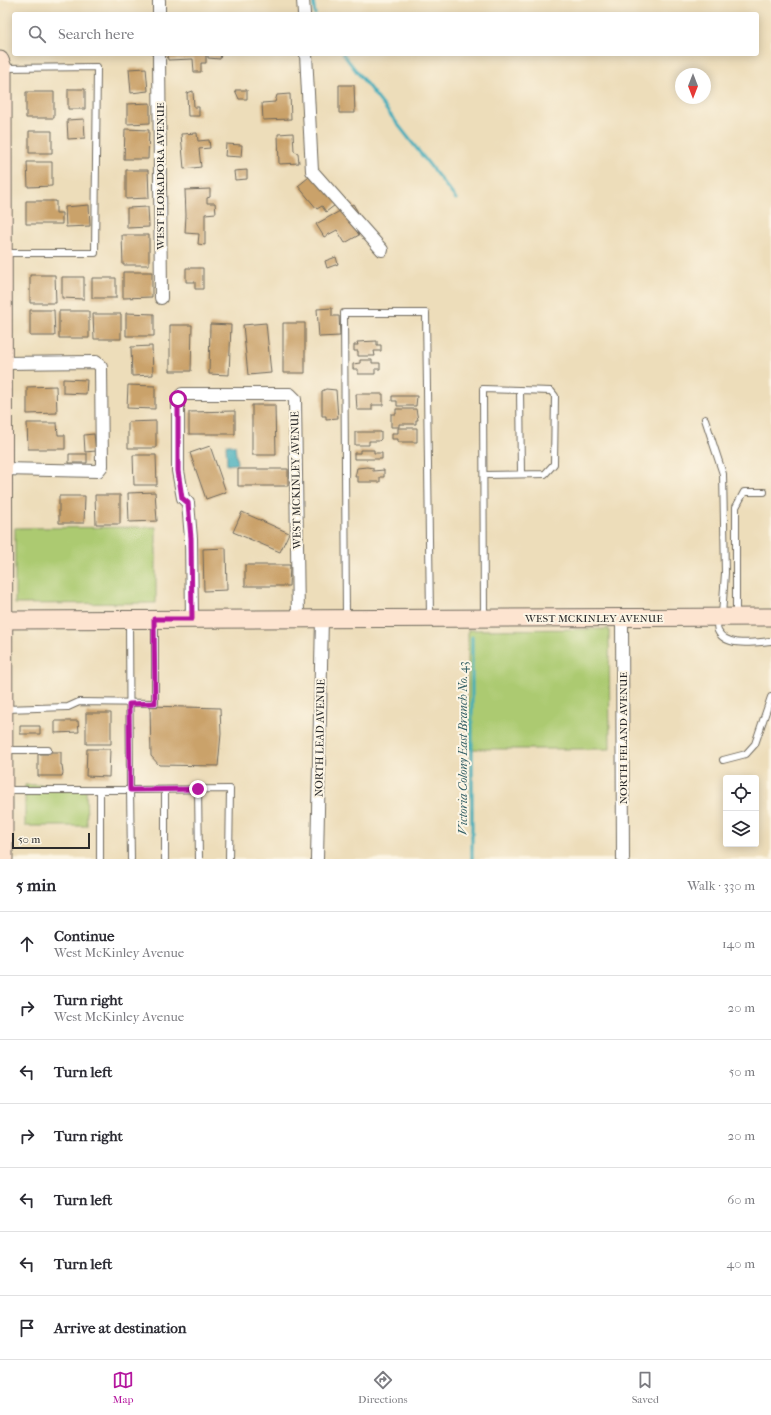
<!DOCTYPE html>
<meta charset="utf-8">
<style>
body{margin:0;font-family:"IM FELL French Canon",serif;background:#f7f7f7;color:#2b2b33}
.controls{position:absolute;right:12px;bottom:12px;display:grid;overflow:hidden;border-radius:4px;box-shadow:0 2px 10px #0003}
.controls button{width:36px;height:36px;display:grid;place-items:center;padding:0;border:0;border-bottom:1px solid #e1e1e2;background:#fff;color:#2b2b33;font:20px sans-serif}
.compass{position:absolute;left:675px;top:68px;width:36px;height:36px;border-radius:50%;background:#fff;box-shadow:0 2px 10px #0003;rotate:180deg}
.scale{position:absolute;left:12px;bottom:10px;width:78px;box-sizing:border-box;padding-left:4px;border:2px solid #2b2b2b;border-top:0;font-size:11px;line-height:14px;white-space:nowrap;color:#2b2b2b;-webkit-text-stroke:3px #fcf5e5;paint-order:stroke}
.stop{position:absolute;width:12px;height:12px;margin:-9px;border:3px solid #b5179e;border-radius:50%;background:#fff}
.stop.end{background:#b5179e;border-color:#fff;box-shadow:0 1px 4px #0008}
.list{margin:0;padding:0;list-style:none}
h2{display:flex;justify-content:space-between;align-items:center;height:52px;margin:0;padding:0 16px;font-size:17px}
h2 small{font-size:13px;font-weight:400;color:#7c7c81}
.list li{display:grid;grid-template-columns:26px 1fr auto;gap:12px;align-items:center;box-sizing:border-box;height:64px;padding:0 16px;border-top:1px solid #e1e1e2}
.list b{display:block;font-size:15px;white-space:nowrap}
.list p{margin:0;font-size:13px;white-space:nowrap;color:#7c7c81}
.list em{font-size:13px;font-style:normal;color:#7c7c81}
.icon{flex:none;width:22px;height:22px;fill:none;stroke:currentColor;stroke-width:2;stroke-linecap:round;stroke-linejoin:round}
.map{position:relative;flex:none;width:771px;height:859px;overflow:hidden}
.search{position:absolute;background:#fff;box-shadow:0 2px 10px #0003;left:12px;right:12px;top:12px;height:44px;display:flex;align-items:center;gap:10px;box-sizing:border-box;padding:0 14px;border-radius:4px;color:#7c7c81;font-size:15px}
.sheet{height:500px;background:#fff}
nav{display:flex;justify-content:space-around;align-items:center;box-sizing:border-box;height:56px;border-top:1px solid #e1e1e2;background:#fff;font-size:11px;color:#7c7c81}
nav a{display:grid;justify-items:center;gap:2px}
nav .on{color:#b5179e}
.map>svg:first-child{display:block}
.green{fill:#acca71;stroke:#6c7a4e}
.water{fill:#3cabba;stroke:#346b72}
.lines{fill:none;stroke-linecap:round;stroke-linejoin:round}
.stream{stroke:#3cabba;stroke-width:3}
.building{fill:#caa26b}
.service-casing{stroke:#6f695d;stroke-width:8}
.minor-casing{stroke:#6f695d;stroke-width:14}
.secondary-casing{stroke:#6f695d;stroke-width:19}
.service{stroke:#fff;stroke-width:6}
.minor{stroke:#fff;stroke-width:12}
.secondary{stroke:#fde4d0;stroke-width:17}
.route{stroke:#b5179e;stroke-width:5}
.labels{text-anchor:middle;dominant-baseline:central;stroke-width:4;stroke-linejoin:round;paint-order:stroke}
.street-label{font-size:11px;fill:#2b2b2b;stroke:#fcf5e5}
.water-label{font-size:12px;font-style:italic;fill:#325e64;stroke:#fcf5e5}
</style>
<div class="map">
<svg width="771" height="859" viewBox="0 0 771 859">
<rect width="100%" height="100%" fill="#fcf5e5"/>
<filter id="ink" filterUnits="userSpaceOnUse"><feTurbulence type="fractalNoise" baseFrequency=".025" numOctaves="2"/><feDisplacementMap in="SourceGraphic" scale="8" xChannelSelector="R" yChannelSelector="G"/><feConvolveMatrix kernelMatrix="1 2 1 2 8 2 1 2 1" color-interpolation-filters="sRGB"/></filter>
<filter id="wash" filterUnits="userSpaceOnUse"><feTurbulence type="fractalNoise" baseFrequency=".012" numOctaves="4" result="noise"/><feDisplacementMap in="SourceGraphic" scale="16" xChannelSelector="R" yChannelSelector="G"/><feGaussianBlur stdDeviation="0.9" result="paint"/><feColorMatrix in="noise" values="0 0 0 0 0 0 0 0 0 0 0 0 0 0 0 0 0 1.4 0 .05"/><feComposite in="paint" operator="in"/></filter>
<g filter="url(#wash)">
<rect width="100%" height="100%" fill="#edddba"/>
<path class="green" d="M 156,527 L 156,603 L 15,604 L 15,528 Z
M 609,629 L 610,749 L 468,749 L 468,630 Z
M 25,785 L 86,785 L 87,826 L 25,826 Z"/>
<path class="water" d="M 226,445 L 235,445 L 237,464 L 227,465 Z"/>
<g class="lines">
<path class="stream" d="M 313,0 L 315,14
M 343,54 L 456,199
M 472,637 L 472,859"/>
</g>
<g id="blocks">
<path class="building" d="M 167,54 L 206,54 L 206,63 L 201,63 L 201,72 L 194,72 L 193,59 L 168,60 Z
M 208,54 L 221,54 L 220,59 L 208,58 Z
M 146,68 L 148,91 L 131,93 L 129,69 Z
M 339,85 L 354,85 L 355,113 L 339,113 Z
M 68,89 L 85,89 L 85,109 L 68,109 Z
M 235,90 L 247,90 L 247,99 L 239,99 Z
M 193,91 L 194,107 L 199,107 L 199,116 L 188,116 L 187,93 Z
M 26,92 L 54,92 L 54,118 L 26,118 Z
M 290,94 L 291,119 L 263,120 L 262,103 L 275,102 L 277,95 Z
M 150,103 L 150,123 L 127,124 L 127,104 Z
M 84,119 L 85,138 L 68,139 L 67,120 Z
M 125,129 L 149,130 L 148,159 L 124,159 Z
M 29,131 L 52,131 L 52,153 L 29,153 Z
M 197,133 L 198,141 L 209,140 L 210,148 L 199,149 L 201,167 L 184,169 L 181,134 Z
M 293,133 L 294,151 L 298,153 L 299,163 L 279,164 L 278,134 Z
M 226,144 L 242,145 L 241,157 L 225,156 Z
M 27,162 L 52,162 L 52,186 L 28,187 Z
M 126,170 L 148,170 L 149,198 L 126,199 Z
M 247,170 L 247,179 L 235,180 L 234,171 Z
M 314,173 L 339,202 L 326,212 L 322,206 L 317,209 L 298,186 Z
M 210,189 L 210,197 L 207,198 L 207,203 L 215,203 L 216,213 L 205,214 L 205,245 L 198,244 L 199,234 L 185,233 L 186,215 L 185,190 Z
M 26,201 L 56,201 L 56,213 L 62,213 L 62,224 L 26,224 Z
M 353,204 L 359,214 L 350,219 L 359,235 L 345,243 L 337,230 L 324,237 L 316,224 Z
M 89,205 L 90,226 L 66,227 L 65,207 Z
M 148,207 L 149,227 L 127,228 L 127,208 Z
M 122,235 L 149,235 L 149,265 L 123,265 Z
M 336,257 L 338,264 L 327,268 L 325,261 Z
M 186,268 L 203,268 L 203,289 L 195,289 L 195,282 L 186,282 Z
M 123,272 L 152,272 L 152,297 L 123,298 Z
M 30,275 L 55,275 L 56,303 L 30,303 Z
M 62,277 L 84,277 L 84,299 L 62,298 Z
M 92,278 L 116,278 L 116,298 L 92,298 Z
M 332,308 L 332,316 L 339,316 L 340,336 L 319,337 L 317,309 Z
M 30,310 L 54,310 L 55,336 L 30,336 Z
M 59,311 L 89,311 L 89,338 L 59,338 Z
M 126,313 L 154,314 L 154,336 L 126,336 Z
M 93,314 L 121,314 L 121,339 L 94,339 Z
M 266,323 L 271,373 L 248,375 L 243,325 Z
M 283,323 L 305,323 L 305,373 L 283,373 Z
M 210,324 L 231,325 L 229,375 L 209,374 Z
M 170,325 L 192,325 L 191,371 L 170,371 Z
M 377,341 L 377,345 L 381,345 L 381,351 L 374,351 L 375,356 L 358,356 L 358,351 L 354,351 L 354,345 L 358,345 L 357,342 Z
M 152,346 L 153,375 L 132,376 L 131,347 Z
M 360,360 L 372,360 L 372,363 L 380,363 L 380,369 L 375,369 L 375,374 L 358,374 L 358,369 L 353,369 L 353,364 L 360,363 Z
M 63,379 L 87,380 L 86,394 L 63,393 Z
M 128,385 L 155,386 L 155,409 L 127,408 Z
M 56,386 L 57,413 L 27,414 L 27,387 Z
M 326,389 L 336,390 L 338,418 L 326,419 L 326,416 L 322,416 L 322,391 Z
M 356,394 L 383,394 L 383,405 L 372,405 L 372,410 L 357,410 Z
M 392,396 L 417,396 L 416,406 L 397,406 L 397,401 L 392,401 Z
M 252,405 L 275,405 L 276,455 L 252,455 Z
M 396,409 L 416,409 L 418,420 L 416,420 L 416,424 L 399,424 L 399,427 L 391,427 L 391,414 L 396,414 Z
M 235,411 L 235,434 L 189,434 L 189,412 Z
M 156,421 L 156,448 L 128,448 L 128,422 Z
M 27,423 L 57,423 L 58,435 L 65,435 L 65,449 L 28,449 Z
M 398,428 L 417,428 L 417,442 L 398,442 L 398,439 L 392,439 L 392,433 L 398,433 Z
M 355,432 L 381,432 L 381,439 L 379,441 L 369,441 L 369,445 L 355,445 Z
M 94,434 L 96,451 L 85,452 L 84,435 Z
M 210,446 L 226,492 L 206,499 L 190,453 Z
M 360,450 L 374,450 L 374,453 L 382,453 L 382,459 L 354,459 L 354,453 L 360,453 Z
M 69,454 L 87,454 L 87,463 L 69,463 Z
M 133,455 L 156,455 L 157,485 L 134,485 Z
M 367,467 L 373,468 L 373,471 L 384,470 L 384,477 L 380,477 L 380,482 L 358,482 L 358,477 L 355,477 L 357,468 Z
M 238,469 L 288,469 L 288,486 L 238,486 Z
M 155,492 L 157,521 L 129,522 L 128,493 Z
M 95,495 L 120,495 L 120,524 L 96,524 Z
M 59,496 L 85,496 L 84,523 L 59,523 Z
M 242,512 L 289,533 L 280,552 L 233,532 Z
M 226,548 L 227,590 L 204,591 L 203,549 Z
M 245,565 L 290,565 L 289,586 L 245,586 Z
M 150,706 L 220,708 L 221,734 L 218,766 L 159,765 L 151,756 Z
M 86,713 L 111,713 L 111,744 L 86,744 Z
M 55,721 L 78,721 L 79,732 L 55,733 Z
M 20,726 L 40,726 L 40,734 L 20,734 Z
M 87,749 L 110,749 L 109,777 L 86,776 Z
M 48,752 L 61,752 L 61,765 L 62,765 L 63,773 L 62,776 L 38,776 L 38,754 L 48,754 Z"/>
</g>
</g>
<g filter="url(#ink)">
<use href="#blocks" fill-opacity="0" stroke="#6f695d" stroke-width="1"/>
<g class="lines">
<defs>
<path id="service" d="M 4,68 L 97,67 L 95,253 L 5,253
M 520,390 L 521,474
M 705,419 L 723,474 L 725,573 L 722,615
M 484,475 L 545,474 L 554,464 L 555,396 L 551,391 L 483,389 L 484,616
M 736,615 L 736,507 L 744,492 L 764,492
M 346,618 L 344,313 L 426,313 L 430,616
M 717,619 C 717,623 717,628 718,631 C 726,648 756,642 771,641
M 6,709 L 68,707 L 79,702 L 155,703 L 155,621
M 5,750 L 48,750
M 723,760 L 746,754 L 755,744 L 771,697
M 198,789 L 199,859
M 4,790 L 130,790 L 129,621
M 165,790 L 165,859
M 100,791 L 100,859
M 131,859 L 130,790 L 230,789 L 229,859"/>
<path id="minor" d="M 159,0 L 159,14
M 303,0 L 304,14
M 159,54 L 161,298
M 306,54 L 312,171 L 382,250
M 3,469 L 98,471 L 102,466 L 101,367 L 96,362 L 3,363
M 622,618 L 623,859
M 192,619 L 191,538 L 188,503 L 183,498 L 178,471 L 178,399 L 182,394 L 290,394 L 295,399 L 298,618
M 317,859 L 322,618"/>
<path id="secondary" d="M 0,60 L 3,68 L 4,859
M 0,620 L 771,617"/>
</defs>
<use href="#service" class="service-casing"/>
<use href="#minor" class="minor-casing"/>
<use href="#secondary" class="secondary-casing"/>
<use href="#service" class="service"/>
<use href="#minor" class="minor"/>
<use href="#secondary" class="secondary"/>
</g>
</g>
<g class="lines" filter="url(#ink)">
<path class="route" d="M 178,399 L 178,471 L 182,498 L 188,503 L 191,538 L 192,619 L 154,619 L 155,703 L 129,704 L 130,790 L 198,789"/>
</g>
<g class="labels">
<g class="street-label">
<text transform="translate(160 176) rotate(-90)">WEST FLORADORA AVENUE</text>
<text transform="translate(296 480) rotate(-91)">WEST MCKINLEY AVENUE</text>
<text x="594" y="618">WEST MCKINLEY AVENUE</text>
<text transform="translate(320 738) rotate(-89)">NORTH LEAD AVENUE</text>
<text transform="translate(623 738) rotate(-90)">NORTH FELAND AVENUE</text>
</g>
<g class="water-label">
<text transform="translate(463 748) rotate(-90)">Victoria Colony East Branch No. 43</text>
</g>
</g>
</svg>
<div class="controls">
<button><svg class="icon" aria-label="locate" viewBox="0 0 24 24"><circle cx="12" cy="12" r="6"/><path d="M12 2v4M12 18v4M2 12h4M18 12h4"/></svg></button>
<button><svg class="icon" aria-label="layers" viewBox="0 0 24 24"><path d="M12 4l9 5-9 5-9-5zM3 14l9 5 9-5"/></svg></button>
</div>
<svg class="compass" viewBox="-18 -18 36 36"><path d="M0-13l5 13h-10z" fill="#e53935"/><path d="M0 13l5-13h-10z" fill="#7c7c81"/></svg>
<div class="scale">50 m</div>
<div class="stop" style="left:178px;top:399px"></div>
<div class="stop end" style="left:198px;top:789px"></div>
<div class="search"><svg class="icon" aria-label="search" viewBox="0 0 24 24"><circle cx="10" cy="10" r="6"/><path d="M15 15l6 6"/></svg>Search here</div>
</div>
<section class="sheet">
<h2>5 min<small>Walk · 330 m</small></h2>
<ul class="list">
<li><svg class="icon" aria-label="ahead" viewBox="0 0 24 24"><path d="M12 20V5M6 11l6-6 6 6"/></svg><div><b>Continue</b><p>West McKinley Avenue</p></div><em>140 m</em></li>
<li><svg class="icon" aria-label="right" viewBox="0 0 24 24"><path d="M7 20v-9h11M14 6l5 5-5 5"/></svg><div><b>Turn right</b><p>West McKinley Avenue</p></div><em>20 m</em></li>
<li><svg class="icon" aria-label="left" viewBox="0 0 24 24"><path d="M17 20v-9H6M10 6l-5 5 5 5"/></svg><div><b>Turn left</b></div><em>50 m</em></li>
<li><svg class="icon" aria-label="right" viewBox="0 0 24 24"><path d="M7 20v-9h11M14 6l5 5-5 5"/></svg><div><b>Turn right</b></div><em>20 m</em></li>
<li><svg class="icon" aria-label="left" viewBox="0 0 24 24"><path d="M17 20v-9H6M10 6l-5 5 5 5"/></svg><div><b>Turn left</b></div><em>60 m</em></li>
<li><svg class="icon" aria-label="left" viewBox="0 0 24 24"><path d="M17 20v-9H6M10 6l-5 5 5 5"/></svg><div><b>Turn left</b></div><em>40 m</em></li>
<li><svg class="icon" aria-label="arrive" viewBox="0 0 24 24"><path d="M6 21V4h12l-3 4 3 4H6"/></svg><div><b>Arrive at destination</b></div></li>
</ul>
</section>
<nav>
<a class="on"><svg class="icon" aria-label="map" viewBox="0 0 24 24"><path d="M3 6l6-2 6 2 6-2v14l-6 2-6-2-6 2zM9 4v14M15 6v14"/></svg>Map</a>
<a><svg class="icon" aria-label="directions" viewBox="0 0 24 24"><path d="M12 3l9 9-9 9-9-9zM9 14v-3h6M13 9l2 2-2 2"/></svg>Directions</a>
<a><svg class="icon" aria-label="saved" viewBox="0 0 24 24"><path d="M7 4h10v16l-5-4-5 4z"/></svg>Saved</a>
</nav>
